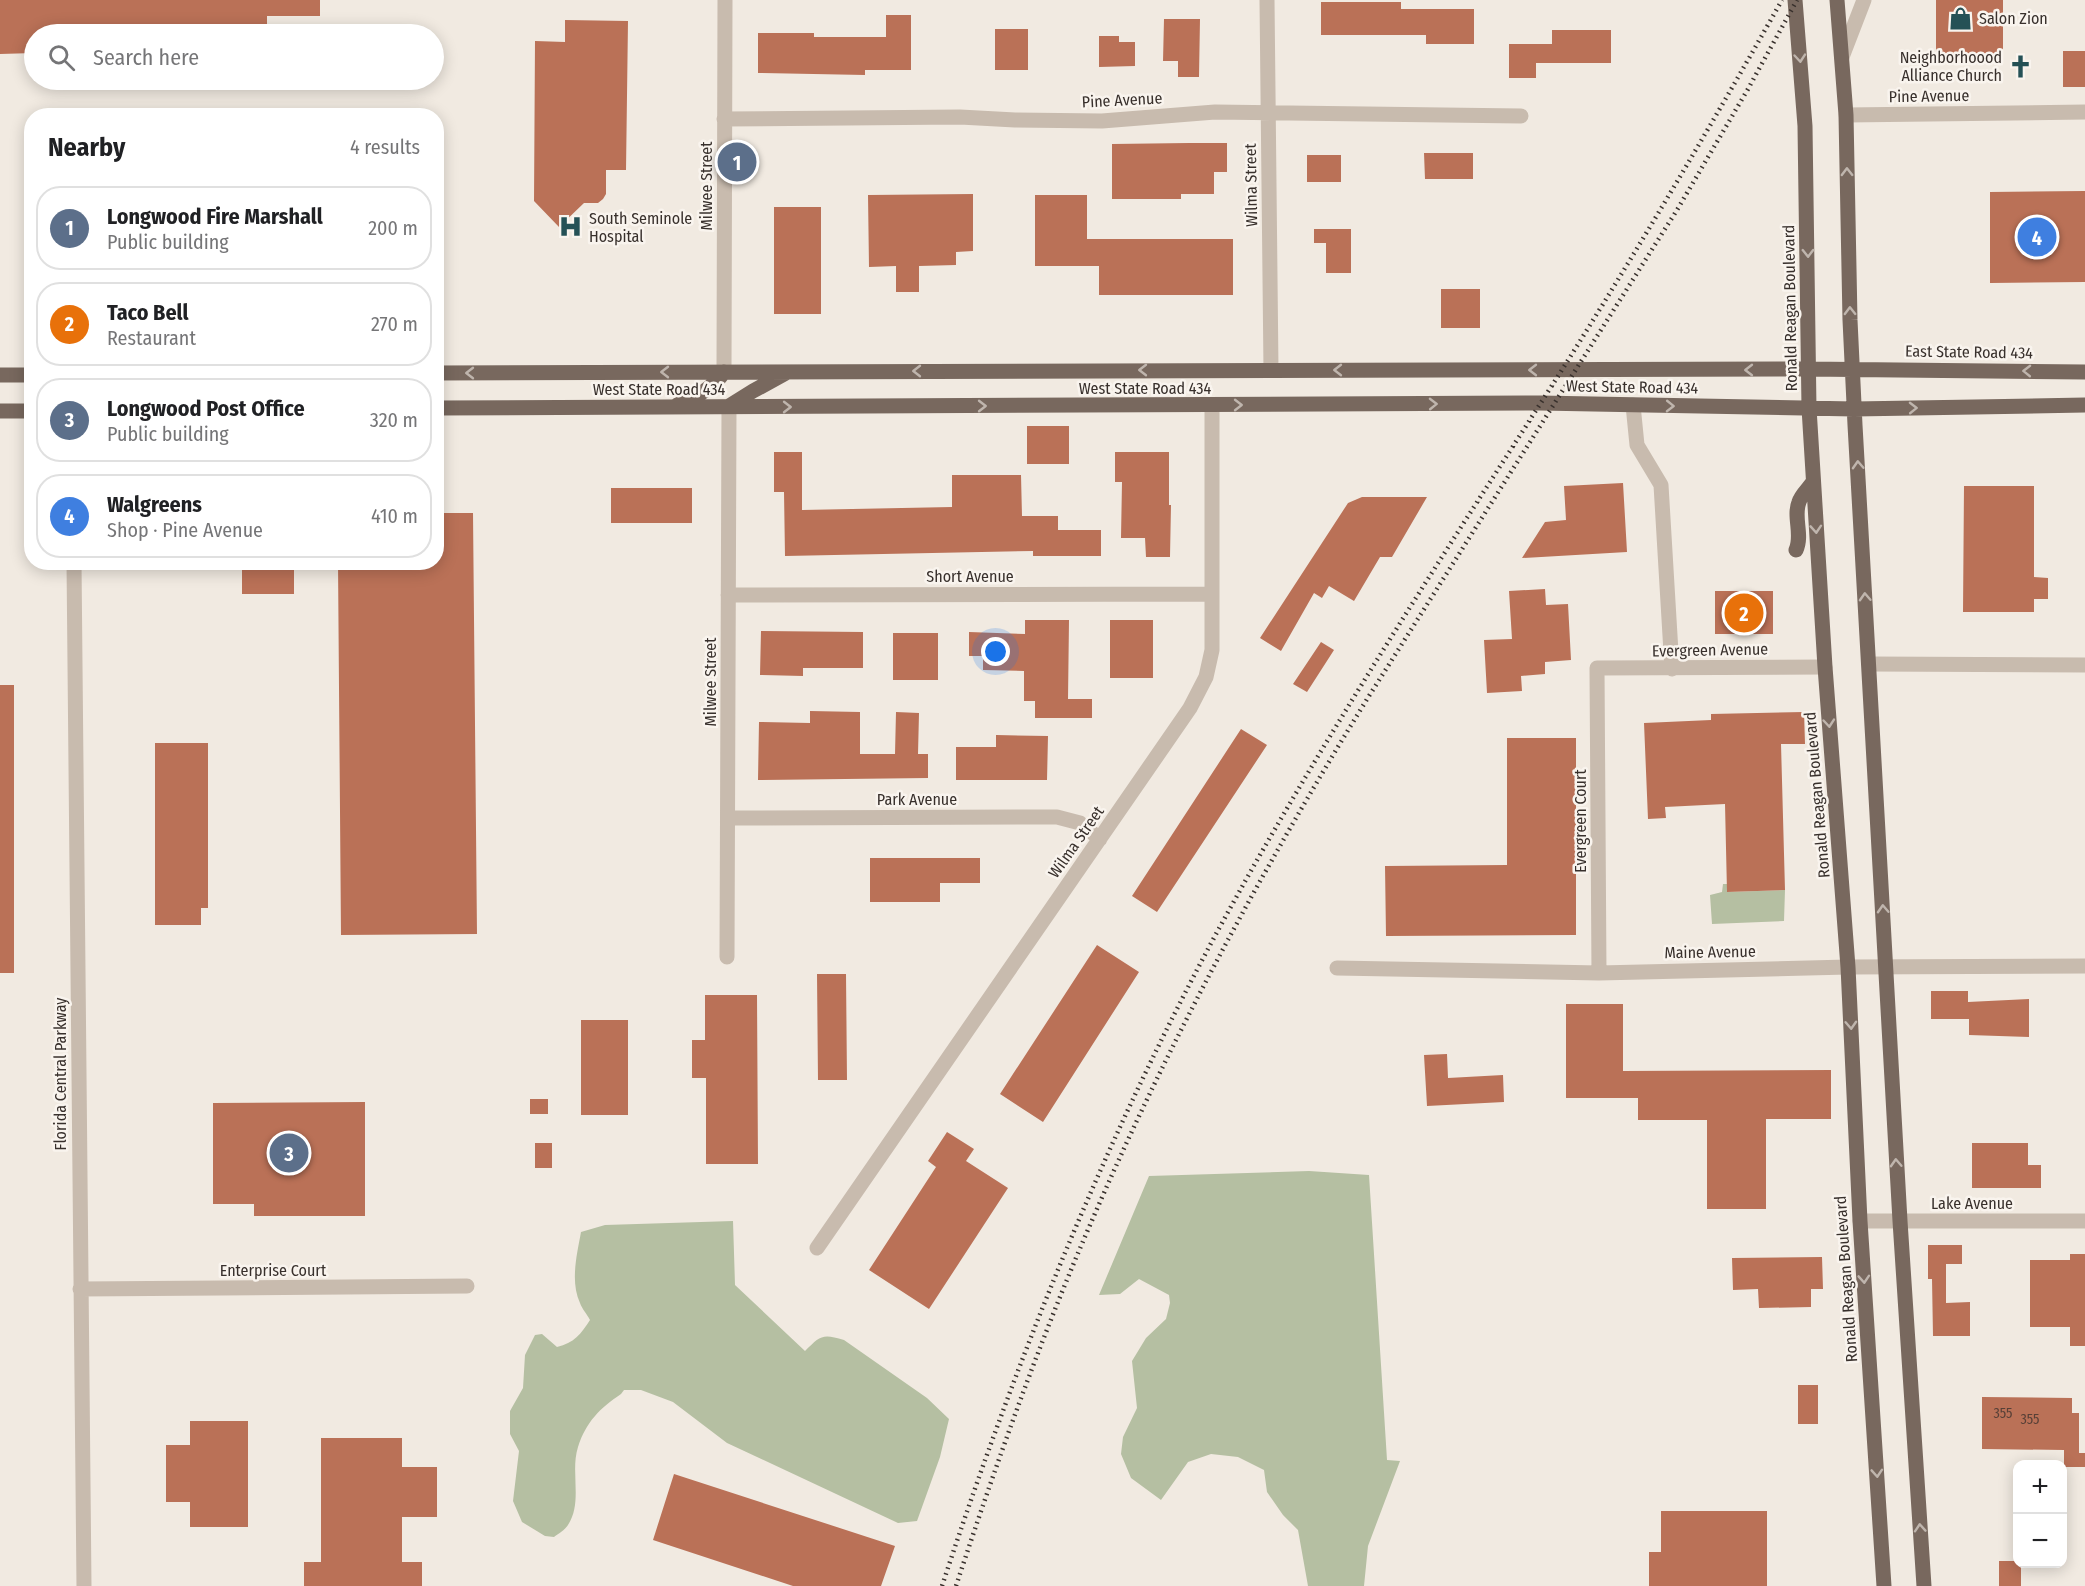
<!DOCTYPE html>
<meta charset="utf-8">
<style>
body{margin:0;font-family:"Fira Sans Condensed",sans-serif;background:#f2f2f2;color:#202124}
.controls{position:absolute;right:18px;bottom:18px;display:grid;overflow:hidden;border-radius:12px;box-shadow:0 3px 15px #0003}
.controls button{width:54px;height:54px;display:grid;place-items:center;padding:0;border:0;border-bottom:2px solid #e0e0e0;background:#fff;color:#202124;font:30px sans-serif}
.you{position:absolute;left:996px;top:652px;width:21px;height:21px;margin:-15px;border:4px solid #fff;border-radius:50%;background:#1a73e8;box-shadow:0 0 0 9px #1a73e833}
.badge{display:grid;place-items:center;width:39px;height:39px;border-radius:50%;background:#db2777;color:#fff;font-size:20px;font-weight:700}
.pin{position:absolute;translate:-50% -50%;border:3px solid #fff;box-shadow:0 2px 6px #0006}
.list{margin:0;padding:0;list-style:none}
h2{display:flex;justify-content:space-between;align-items:center;height:78px;margin:0;padding:0 24px;font-size:26px}
h2 small{font-size:20px;font-weight:400;color:#757577}
.list li{display:grid;grid-template-columns:39px 1fr auto;gap:18px;align-items:center;box-sizing:border-box;height:84px;margin:0 12px 12px;padding:0 12px;border:2px solid #e0e0e0;border-radius:24px}
.list b{display:block;font-size:22px;white-space:nowrap}
.list p{margin:0;font-size:20px;white-space:nowrap;color:#757577}
.list em{font-size:20px;font-style:normal;color:#757577}
.icon{flex:none;width:33px;height:33px;fill:none;stroke:currentColor;stroke-width:2;stroke-linecap:round;stroke-linejoin:round}
.map{position:relative;flex:none;width:2085px;height:1586px;overflow:hidden}
.search{position:absolute;background:#fff;box-shadow:0 3px 15px #0003;left:24px;top:24px;width:420px;height:66px;display:flex;align-items:center;gap:15px;box-sizing:border-box;padding:0 21px;border-radius:33px;color:#757577;font-size:22px}
.panel{position:absolute;background:#fff;box-shadow:0 3px 15px #0003;left:24px;top:108px;width:420px;height:462px;border-radius:24px}
.map>svg:first-child{display:block}
.green{fill:#b5bfa2}
.building{fill:#ba7157}
.lines{fill:none;stroke-linecap:round;stroke-linejoin:round}
.minor{stroke:#c8bbae;stroke-width:15}
.major{stroke:#78685e;stroke-width:15}
.rail{stroke:#38302c;stroke-width:4.5;stroke-dasharray:1.5 4.5;stroke-linecap:butt}
.oneway{stroke:#bfb5ad}
.labels{text-anchor:middle;dominant-baseline:central;stroke-width:5;stroke-linejoin:round;paint-order:stroke}
.number-label{font-size:14px;fill:#584037}
.poi-label{font-size:16px;fill:#38302c;stroke:#f9f4ee;text-anchor:start}
.street-label{font-size:16px;fill:#38302c;stroke:#f9f4ee}
</style>
<div class="map">
<svg width="2085" height="1586" viewBox="0 0 2085 1586">
<rect width="100%" height="100%" fill="#f1eae1"/>
<path class="green" d="M 1723,884 L 1727,884 L 1728,892 L 1785,890 L 1784,921 L 1712,924 L 1710,895 L 1722,892 Z
M 1309,1171 L 1369,1175 L 1387,1460 L 1400,1461 L 1368,1546 L 1364,1586 L 1308,1586 L 1298,1530 L 1283,1515 L 1267,1492 L 1264,1470 L 1238,1457 L 1211,1454 L 1188,1462 L 1161,1500 L 1131,1478 L 1121,1454 L 1123,1437 L 1137,1408 L 1132,1361 L 1146,1338 L 1166,1319 L 1170,1303 L 1169,1295 L 1139,1279 L 1120,1294 L 1099,1295 L 1149,1176 Z
M 733,1221 L 735,1285 L 805,1351 C 820,1336 822,1333 844,1340 L 927,1398 L 949,1419 L 940,1457 L 917,1521 L 898,1523 L 727,1443 L 673,1402 L 641,1390 L 624,1390 L 621,1394 C 600,1408 586,1422 578,1447 C 570,1472 583,1502 568,1525 C 565,1530 558,1534 554,1537 L 545,1536 L 522,1522 L 513,1501 L 519,1451 L 510,1434 L 510,1411 L 523,1388 L 525,1355 L 535,1335 L 542,1334 L 557,1347 C 574,1343 581,1334 590,1320 C 587,1314 582,1309 580,1303 C 570,1282 577,1254 581,1232 L 605,1225 Z"/>
<path class="building" d="M 0,0 L 320,0 L 320,16 L 267,16 L 267,34 L 34,34 L 34,53 L 0,54 Z
M 1936,0 L 2003,0 L 2003,63 L 1936,63 Z
M 1321,2 L 1401,2 L 1401,9 L 1474,9 L 1474,44 L 1426,44 L 1426,35 L 1321,35 Z
M 886,15 L 911,15 L 911,70 L 865,70 L 865,75 L 758,73 L 758,33 L 814,33 L 814,37 L 886,37 Z
M 1164,19 L 1200,19 L 1199,77 L 1178,77 L 1178,61 L 1163,61 Z
M 565,20 L 628,21 L 626,170 L 606,170 L 606,194 L 603,199 L 598,203 L 584,203 L 559,227 L 534,201 L 535,41 L 565,42 Z
M 995,29 L 1028,29 L 1028,70 L 995,70 Z
M 1552,30 L 1611,30 L 1611,63 L 1536,63 L 1536,78 L 1509,78 L 1509,44 L 1552,44 Z
M 1099,36 L 1119,36 L 1119,42 L 1135,42 L 1135,66 L 1099,67 Z
M 2063,51 L 2085,51 L 2085,87 L 2063,87 Z
M 1189,143 L 1227,143 L 1227,172 L 1214,172 L 1214,194 L 1181,194 L 1181,199 L 1112,199 L 1112,144 Z
M 1424,153 L 1473,153 L 1473,179 L 1425,179 Z
M 1307,155 L 1341,155 L 1341,182 L 1307,182 Z
M 2085,191 L 2085,282 L 1990,283 L 1990,192 Z
M 973,194 L 973,251 L 956,252 L 956,265 L 919,266 L 919,292 L 896,292 L 896,266 L 869,267 L 868,195 Z
M 1035,195 L 1087,195 L 1087,239 L 1233,239 L 1233,295 L 1099,295 L 1099,266 L 1035,266 Z
M 774,207 L 821,207 L 821,314 L 774,314 Z
M 1314,229 L 1351,229 L 1351,273 L 1326,273 L 1326,243 L 1314,243 Z
M 1441,289 L 1480,289 L 1480,328 L 1441,328 Z
M 1027,426 L 1069,426 L 1069,464 L 1027,464 Z
M 774,452 L 802,452 L 802,510 L 952,507 L 952,475 L 1021,475 L 1022,516 L 1058,516 L 1058,530 L 1101,530 L 1101,556 L 1033,556 L 1033,551 L 785,556 L 784,492 L 774,492 Z
M 1115,452 L 1169,452 L 1169,505 L 1171,505 L 1170,557 L 1146,557 L 1145,538 L 1121,538 L 1122,482 L 1115,482 Z
M 1623,483 L 1627,552 L 1522,558 L 1545,522 L 1566,520 L 1564,486 Z
M 1964,486 L 2034,486 L 2034,577 L 2048,578 L 2048,599 L 2034,599 L 2034,612 L 1963,612 Z
M 611,488 L 692,488 L 692,523 L 611,523 Z
M 1362,497 L 1427,497 L 1392,557 L 1380,557 L 1354,601 L 1329,586 L 1322,598 L 1314,593 L 1281,651 L 1260,638 L 1348,503 Z
M 436,513 L 473,513 L 477,934 L 341,935 L 338,562 L 436,562 Z
M 242,562 L 294,562 L 294,594 L 242,594 Z
M 1545,589 L 1546,605 L 1568,604 L 1571,660 L 1545,662 L 1545,674 L 1521,676 L 1522,691 L 1487,693 L 1484,640 L 1512,639 L 1509,591 Z
M 1715,591 L 1773,591 L 1773,634 L 1715,634 Z
M 1025,620 L 1069,620 L 1068,699 L 1092,699 L 1092,718 L 1035,718 L 1035,701 L 1024,701 L 1024,671 L 983,670 L 983,656 L 969,656 L 969,632 L 1025,634 Z
M 1110,620 L 1153,620 L 1153,678 L 1110,678 Z
M 761,631 L 863,632 L 863,668 L 803,668 L 803,676 L 760,675 Z
M 893,633 L 938,633 L 938,680 L 893,680 Z
M 1321,642 L 1334,650 L 1307,692 L 1293,684 Z
M 0,685 L 14,685 L 14,973 L 0,973 Z
M 810,711 L 860,712 L 860,754 L 895,754 L 896,712 L 919,713 L 918,754 L 928,754 L 928,778 L 758,780 L 759,722 L 810,723 Z
M 1804,712 L 1805,744 L 1781,744 L 1785,890 L 1727,892 L 1725,804 L 1665,807 L 1666,818 L 1648,819 L 1644,723 L 1711,720 L 1711,714 Z
M 1241,729 L 1267,745 L 1157,912 L 1132,896 Z
M 996,735 L 1048,736 L 1047,780 L 956,780 L 956,747 L 996,747 Z
M 1507,738 L 1576,738 L 1576,935 L 1386,936 L 1385,866 L 1507,865 Z
M 155,743 L 208,743 L 208,908 L 201,908 L 201,925 L 155,925 Z
M 870,858 L 980,858 L 980,883 L 940,883 L 940,902 L 870,902 Z
M 1097,945 L 1139,972 L 1043,1122 L 1000,1094 Z
M 817,974 L 846,974 L 847,1080 L 818,1080 Z
M 1931,991 L 1968,991 L 1968,1002 L 2029,999 L 2029,1037 L 1969,1035 L 1969,1019 L 1931,1019 Z
M 705,995 L 757,995 L 758,1164 L 706,1164 L 706,1078 L 692,1078 L 692,1040 L 705,1040 Z
M 1566,1004 L 1623,1004 L 1623,1071 L 1831,1070 L 1831,1119 L 1766,1119 L 1766,1209 L 1707,1209 L 1707,1120 L 1638,1120 L 1638,1098 L 1566,1098 Z
M 581,1020 L 628,1020 L 628,1115 L 581,1115 Z
M 1447,1054 L 1448,1078 L 1503,1075 L 1504,1102 L 1427,1106 L 1424,1055 Z
M 530,1099 L 548,1099 L 548,1114 L 530,1114 Z
M 365,1102 L 365,1216 L 254,1216 L 254,1204 L 213,1204 L 213,1103 Z
M 947,1132 L 974,1149 L 966,1161 L 1008,1188 L 929,1309 L 869,1270 L 936,1167 L 928,1161 Z
M 535,1143 L 552,1143 L 552,1168 L 535,1168 Z
M 1972,1143 L 2028,1143 L 2028,1165 L 2041,1165 L 2041,1188 L 1972,1188 Z
M 1928,1245 L 1962,1245 L 1962,1264 L 1946,1264 L 1946,1303 L 1970,1302 L 1970,1336 L 1933,1336 L 1932,1279 L 1928,1279 Z
M 2070,1254 L 2085,1254 L 2085,1346 L 2070,1346 L 2070,1327 L 2030,1327 L 2030,1260 L 2070,1260 Z
M 1822,1257 L 1823,1289 L 1811,1289 L 1811,1307 L 1759,1308 L 1758,1289 L 1733,1290 L 1732,1258 Z
M 1798,1385 L 1818,1385 L 1818,1424 L 1798,1424 Z
M 1982,1397 L 2072,1398 L 2072,1413 L 2079,1413 L 2079,1453 L 2085,1453 L 2085,1467 L 2064,1467 L 2064,1450 L 1982,1449 Z
M 190,1421 L 248,1421 L 248,1527 L 190,1527 L 190,1502 L 166,1502 L 166,1445 L 190,1445 Z
M 321,1438 L 402,1438 L 402,1467 L 437,1467 L 437,1517 L 402,1517 L 402,1562 L 422,1562 L 422,1586 L 304,1586 L 304,1562 L 321,1562 Z
M 674,1474 L 895,1546 L 881,1586 L 793,1586 L 653,1540 Z
M 1661,1511 L 1767,1511 L 1767,1586 L 1649,1586 L 1649,1552 L 1661,1552 Z
M 1999,1561 L 2018,1561 L 2018,1563 L 2021,1563 L 2021,1586 L 1999,1586 Z"/>
<g class="lines">
<path class="minor" d="M 1267,0 L 1271,370
M 1842,57 L 1864,0
M 1846,115 L 2085,112
M 724,119 L 960,117 L 1015,120 L 1102,121 L 1215,112 L 1521,116
M 724,372 L 725,0
M 1633,405 L 1637,445 L 1661,485 L 1672,669
M 74,562 L 84,1586
M 728,595 L 1212,594
M 1869,664 L 2085,665
M 728,818 L 1057,817 L 1080,823 L 1100,839
M 727,957 L 729,407
M 1337,968 L 1599,973 L 1848,967 L 2085,966
M 1599,973 L 1597,668 L 1825,667
M 1860,1221 L 2085,1221
M 817,1248 L 1190,708 L 1206,677 L 1212,650 L 1212,405
M 80,1289 L 467,1286"/>
<path class="major" d="M 1795,0 L 1805,126 L 1809,408 L 1825,667 L 1848,967 L 1860,1221 L 1884,1586
M 1837,0 L 1846,115 L 1850,320 L 1855,425 L 1900,1221 L 1924,1586
M 436,373 L 1808,369 L 2085,372
M 0,375 L 32,375
M 677,405 C 697,396 711,390 724,372
M 729,406 L 753,391 L 786,373
M 436,408 L 1540,403 L 1854,409 L 2085,405
M 0,411 L 32,411
M 1796,550 C 1803,535 1793,517 1799,502 C 1801,495 1809,488 1813,482"/>
<path class="rail" d="M 942,1586 C 1018,1354 1110,1127 1228,912 C 1330,727 1446,551 1560,373 C 1637,251 1711,126 1782,0
M 956,1586 C 996,1464 1039,1343 1090,1225 C 1169,1041 1264,866 1369,696 L 1677,210 L 1748,89 L 1797,0"/>
</g>
<defs><path id="oneway-chevron" d="M-2-3.5L2.5 0L-2 3.5" fill="none" stroke-width="1.6" stroke-linecap="round" stroke-linejoin="round" transform="scale(1.5)"/></defs>
<g class="oneway">
<use href="#oneway-chevron" transform="translate(1800 58) rotate(85)"/>
<use href="#oneway-chevron" transform="translate(1847 172) rotate(-91)"/>
<use href="#oneway-chevron" transform="translate(1808 253) rotate(89)"/>
<use href="#oneway-chevron" transform="translate(1850 311) rotate(-91)"/>
<use href="#oneway-chevron" transform="translate(1143 370) rotate(180)"/>
<use href="#oneway-chevron" transform="translate(1338 370) rotate(-180)"/>
<use href="#oneway-chevron" transform="translate(1533 370) rotate(-180)"/>
<use href="#oneway-chevron" transform="translate(1749 370) rotate(180)"/>
<use href="#oneway-chevron" transform="translate(917 371) rotate(180)"/>
<use href="#oneway-chevron" transform="translate(2027 371) rotate(-179)"/>
<use href="#oneway-chevron" transform="translate(665 372) rotate(180)"/>
<use href="#oneway-chevron" transform="translate(470 373) rotate(180)"/>
<use href="#oneway-chevron" transform="translate(1433 404) rotate(-1)"/>
<use href="#oneway-chevron" transform="translate(1238 405)"/>
<use href="#oneway-chevron" transform="translate(982 406)"/>
<use href="#oneway-chevron" transform="translate(1670 406) rotate(1)"/>
<use href="#oneway-chevron" transform="translate(787 407)"/>
<use href="#oneway-chevron" transform="translate(1913 408) rotate(-1)"/>
<use href="#oneway-chevron" transform="translate(1858 465) rotate(-93)"/>
<use href="#oneway-chevron" transform="translate(1816 529) rotate(86)"/>
<use href="#oneway-chevron" transform="translate(1865 597) rotate(-93)"/>
<use href="#oneway-chevron" transform="translate(1829 723) rotate(85)"/>
<use href="#oneway-chevron" transform="translate(1883 909) rotate(-93)"/>
<use href="#oneway-chevron" transform="translate(1851 1025) rotate(87)"/>
<use href="#oneway-chevron" transform="translate(1896 1163) rotate(-93)"/>
<use href="#oneway-chevron" transform="translate(1864 1279) rotate(86)"/>
<use href="#oneway-chevron" transform="translate(1877 1473) rotate(86)"/>
<use href="#oneway-chevron" transform="translate(1920 1528) rotate(-94)"/>
</g>
<defs>
<symbol id="shop-bare" viewBox="-9 -9 18 18"><path d="M-5-2.5h2.3a2.7 3.5 0 0 1 5.4 0H5L5.5 6h-11ZM-1.5-2.5h3a1.5 2.3 0 0 0-3 0Z" fill="#255156" stroke="#f9f4ee" stroke-width="2.5" paint-order="stroke"/></symbol>
<symbol id="church-bare" viewBox="-9 -9 18 18"><path d="M-1.2-6h2.4v3.5h3.3v2.4h-3.3V6h-2.4V-.1h-3.3v-2.4h3.3Z" fill="#255156" stroke="#f9f4ee" stroke-width="2.5" paint-order="stroke"/></symbol>
<symbol id="hospital-bare" viewBox="-9 -9 18 18"><path d="M-5-5h3v3.5h4V-5h3V5h-3V1.5h-4V5h-3Z" fill="#255156" stroke="#f9f4ee" stroke-width="2.5" paint-order="stroke"/></symbol>
</defs>
<g fill-rule="evenodd">
<use href="#shop-bare" x="1944" y="2" width="33" height="33"/>
<use href="#church-bare" x="2004" y="50" width="33" height="33"/>
<use href="#hospital-bare" x="554" y="210" width="33" height="33"/>
</g>
<g class="labels">
<g class="number-label">
<text x="2003" y="1413">355</text>
<text x="2030" y="1419">355</text>
</g>
<g class="poi-label">
<text x="1979" y="18">Salon Zion</text>
<text x="2002" y="57" text-anchor="end">Neighborhoood<tspan x="2002" dy="18">Alliance Church</tspan></text>
<text x="589" y="218">South Seminole<tspan x="589" dy="18">Hospital</tspan></text>
</g>
<g class="street-label">
<text transform="translate(1929 96) rotate(-1)">Pine Avenue</text>
<text transform="translate(1122 100) rotate(-3)">Pine Avenue</text>
<text transform="translate(1251 185) rotate(-91)">Wilma Street</text>
<text transform="translate(706 186) rotate(-90)">Milwee Street</text>
<text transform="translate(1790 308) rotate(-91)">Ronald Reagan Boulevard</text>
<text transform="translate(1969 352) rotate(1)">East State Road 434</text>
<text transform="translate(1632 387) rotate(1)">West State Road 434</text>
<text x="1145" y="388">West State Road 434</text>
<text x="659" y="389">West State Road 434</text>
<text x="970" y="576">Short Avenue</text>
<text transform="translate(1710 650) rotate(-1)">Evergreen Avenue</text>
<text transform="translate(710 682) rotate(-90)">Milwee Street</text>
<text transform="translate(1817 795) rotate(-95)">Ronald Reagan Boulevard</text>
<text x="917" y="799">Park Avenue</text>
<text transform="translate(1580 821) rotate(-90)">Evergreen Court</text>
<text transform="translate(1076 842) rotate(-55)">Wilma Street</text>
<text transform="translate(1710 952) rotate(-1)">Maine Avenue</text>
<text transform="translate(60 1074) rotate(-90)">Florida Central Parkway</text>
<text x="1972" y="1203">Lake Avenue</text>
<text x="273" y="1270">Enterprise Court</text>
<text transform="translate(1846 1279) rotate(-94)">Ronald Reagan Boulevard</text>
</g>
</g>
</svg>
<div class="controls">
<button>+</button>
<button>−</button>
</div>
<div class="you"></div>
<div class="pin badge" style="left:737px;top:162px;background:#5c6f8a">1</div>
<div class="pin badge" style="left:1744px;top:613px;background:#e8710a">2</div>
<div class="pin badge" style="left:289px;top:1153px;background:#5c6f8a">3</div>
<div class="pin badge" style="left:2037px;top:237px;background:#3f7fe0">4</div>
<div class="search"><svg class="icon" aria-label="search" viewBox="0 0 24 24"><circle cx="10" cy="10" r="6"/><path d="M15 15l6 6"/></svg>Search here</div>
<section class="panel">
<h2>Nearby<small>4 results</small></h2>
<ul class="list">
<li><span class="badge" style="background:#5c6f8a">1</span><div><b>Longwood Fire Marshall</b><p>Public building</p></div><em>200 m</em></li>
<li><span class="badge" style="background:#e8710a">2</span><div><b>Taco Bell</b><p>Restaurant</p></div><em>270 m</em></li>
<li><span class="badge" style="background:#5c6f8a">3</span><div><b>Longwood Post Office</b><p>Public building</p></div><em>320 m</em></li>
<li><span class="badge" style="background:#3f7fe0">4</span><div><b>Walgreens</b><p>Shop · Pine Avenue</p></div><em>410 m</em></li>
</ul>
</section>
</div>
